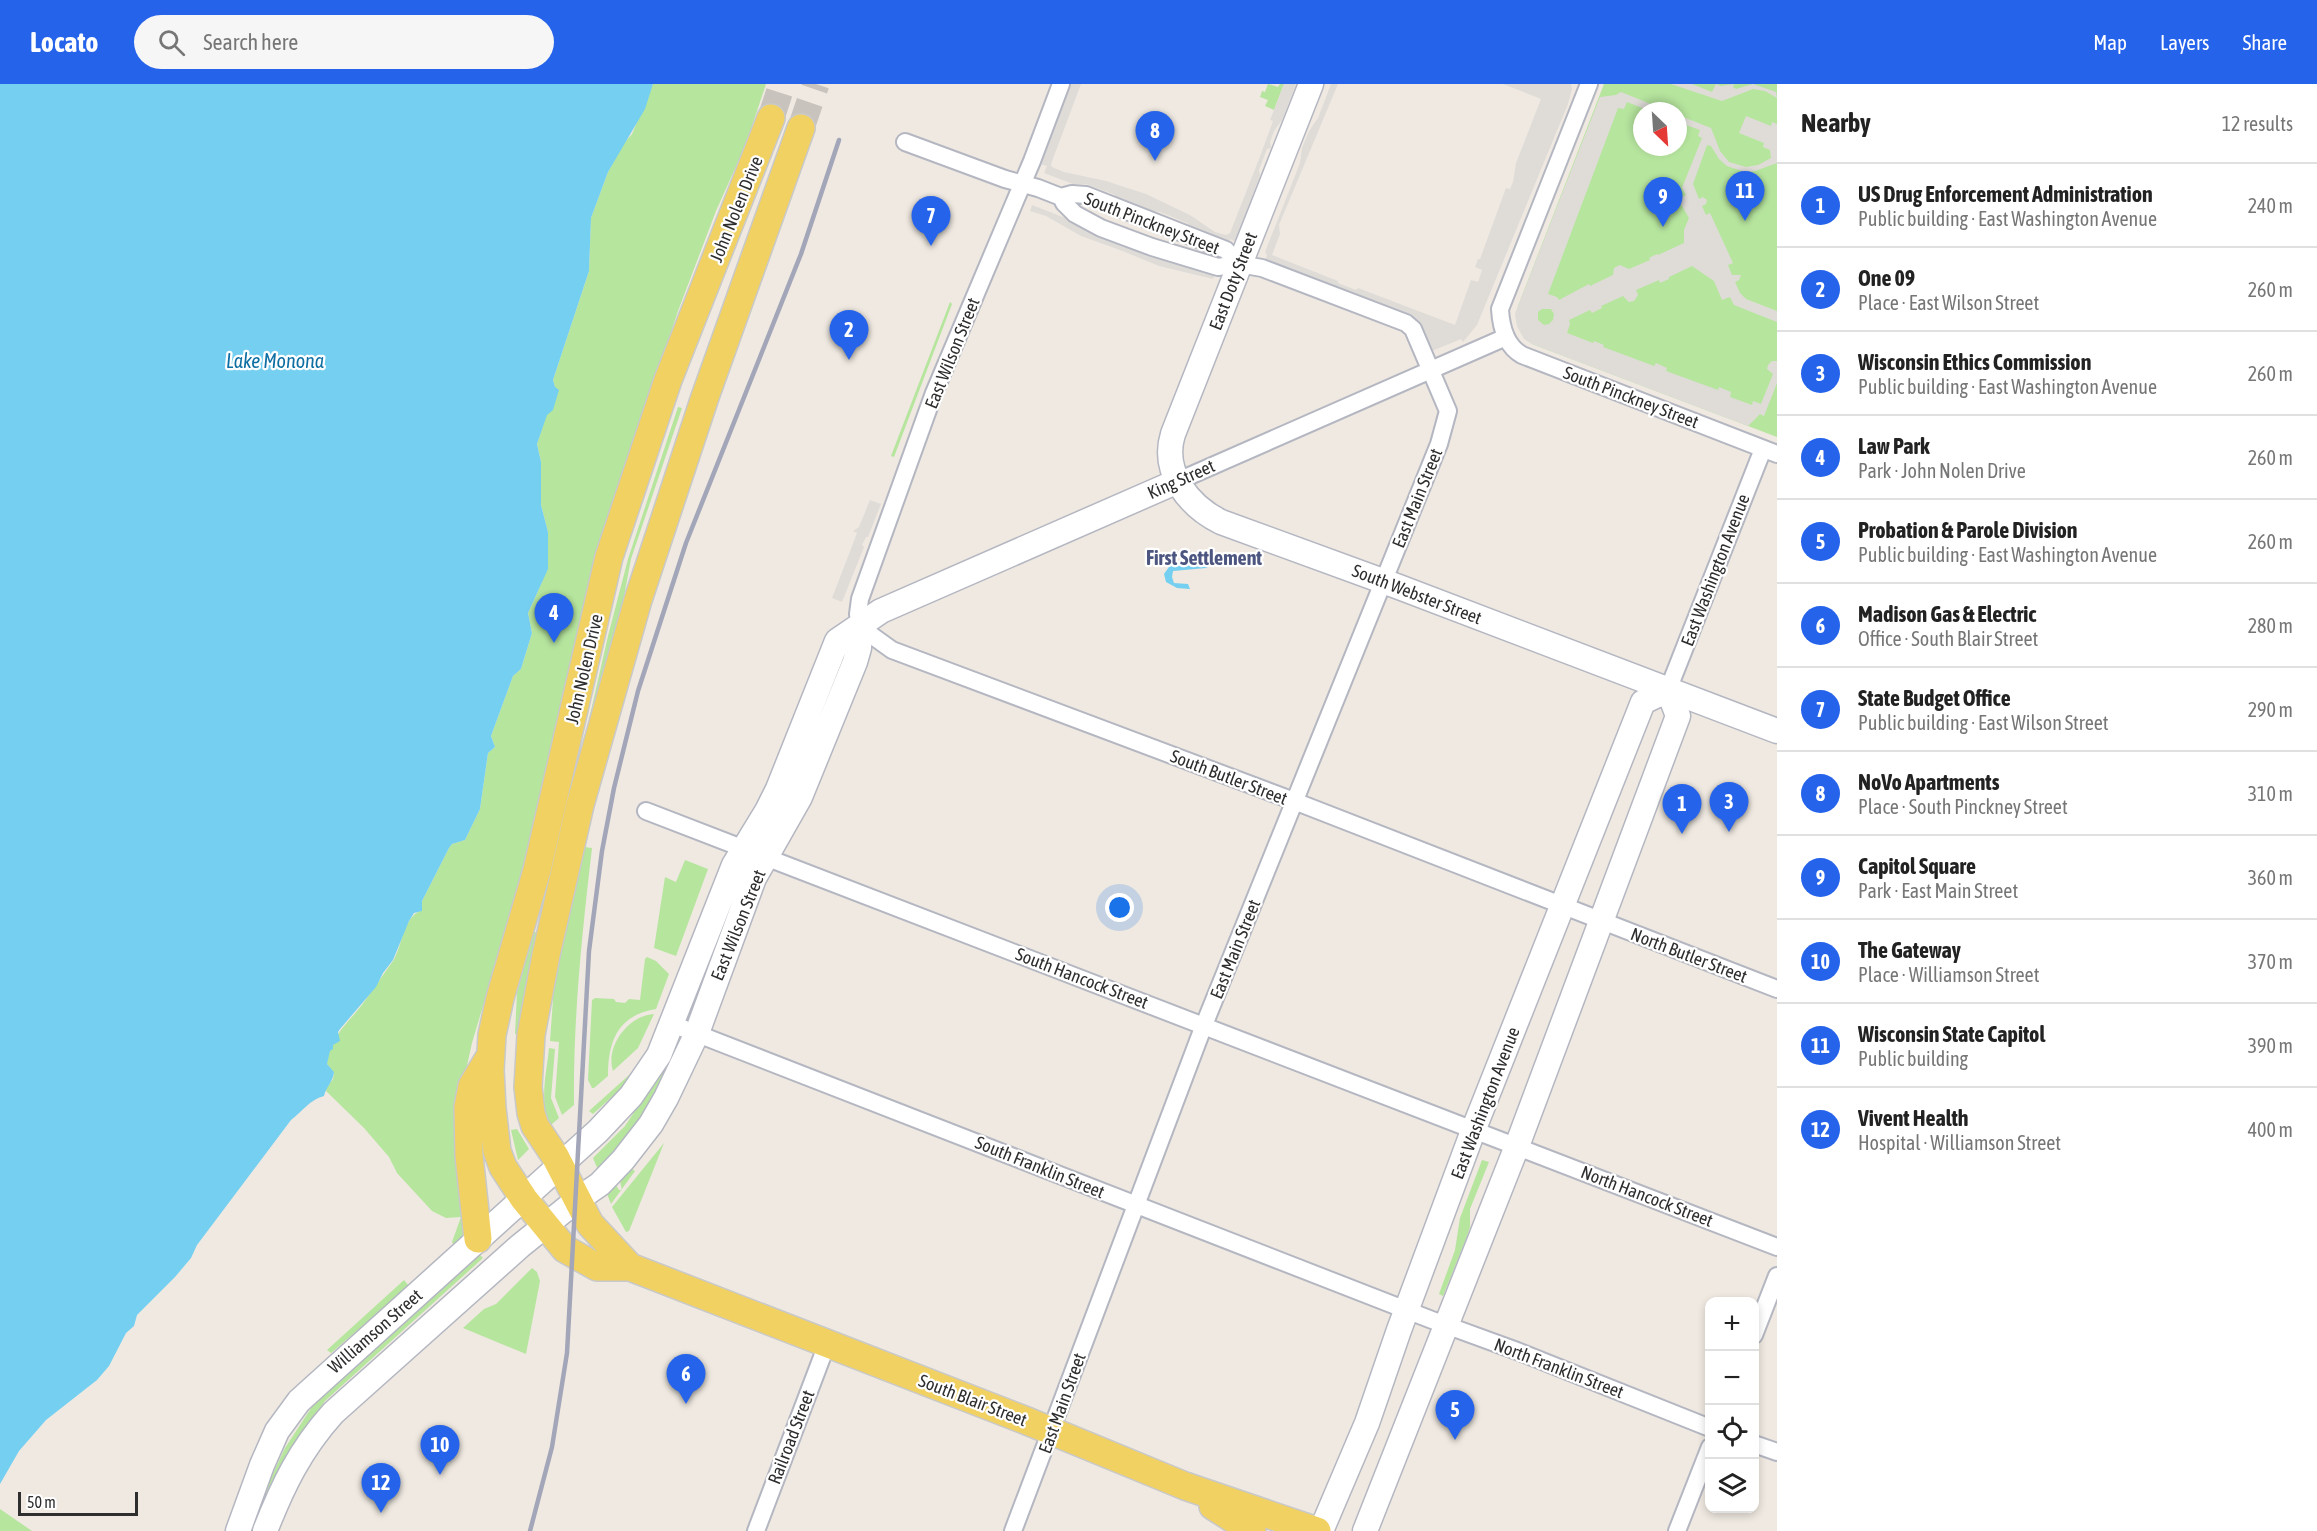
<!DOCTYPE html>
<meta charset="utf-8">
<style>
body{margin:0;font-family:"Asap Condensed",sans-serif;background:#f6f6f6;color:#222}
.controls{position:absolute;right:18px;bottom:18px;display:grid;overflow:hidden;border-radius:12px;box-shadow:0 3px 9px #0003}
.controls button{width:54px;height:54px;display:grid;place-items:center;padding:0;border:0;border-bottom:2px solid #e0e0e0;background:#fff;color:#222;font:30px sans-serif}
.compass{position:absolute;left:1633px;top:18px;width:54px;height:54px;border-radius:50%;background:#fff;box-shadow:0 3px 9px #0003;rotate:155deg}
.scale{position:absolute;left:18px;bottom:15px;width:120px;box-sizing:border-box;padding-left:6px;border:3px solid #2e2e2e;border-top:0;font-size:16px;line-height:21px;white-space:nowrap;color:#2e2e2e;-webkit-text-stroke:4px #fff;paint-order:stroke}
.you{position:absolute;left:1120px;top:824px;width:21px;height:21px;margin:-15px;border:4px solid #fff;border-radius:50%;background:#1a73e8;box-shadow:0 0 0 9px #1a73e833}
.badge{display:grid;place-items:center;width:39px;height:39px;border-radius:50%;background:#2563eb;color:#fff;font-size:20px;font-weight:700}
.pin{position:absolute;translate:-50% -50px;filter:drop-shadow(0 2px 3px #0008)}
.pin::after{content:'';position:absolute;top:32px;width:21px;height:18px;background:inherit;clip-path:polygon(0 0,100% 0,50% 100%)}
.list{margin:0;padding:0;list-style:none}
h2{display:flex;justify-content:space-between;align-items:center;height:78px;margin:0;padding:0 24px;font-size:26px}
h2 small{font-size:20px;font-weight:400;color:#767676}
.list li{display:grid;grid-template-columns:39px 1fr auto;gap:18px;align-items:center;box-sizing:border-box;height:84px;padding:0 24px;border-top:2px solid #e0e0e0}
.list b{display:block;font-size:22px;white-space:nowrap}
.list p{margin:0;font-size:20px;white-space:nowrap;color:#767676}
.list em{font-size:20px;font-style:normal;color:#767676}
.icon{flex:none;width:33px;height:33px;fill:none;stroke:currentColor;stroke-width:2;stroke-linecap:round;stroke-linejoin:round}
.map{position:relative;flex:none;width:1777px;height:1447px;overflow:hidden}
header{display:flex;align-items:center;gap:36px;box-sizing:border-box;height:84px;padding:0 30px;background:#2563eb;color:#fff}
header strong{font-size:28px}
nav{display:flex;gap:33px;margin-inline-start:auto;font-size:21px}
.search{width:420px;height:54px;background:#f6f6f6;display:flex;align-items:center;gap:15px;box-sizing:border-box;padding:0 21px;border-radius:33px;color:#767676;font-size:22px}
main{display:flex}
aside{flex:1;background:#fff}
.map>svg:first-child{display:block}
.green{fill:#b6e59e;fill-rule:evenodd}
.plaza{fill:#dfdcd8;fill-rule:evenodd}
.water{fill:#75cff0}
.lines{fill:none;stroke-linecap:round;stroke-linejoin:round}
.primary-tunnel{stroke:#c8c4bd;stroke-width:27;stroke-dasharray:27 14;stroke-linecap:butt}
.street-casing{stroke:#b4b7c1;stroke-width:20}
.secondary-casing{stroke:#b4b7c1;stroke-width:27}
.primary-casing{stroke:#c9c9c9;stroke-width:30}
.street{stroke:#fff;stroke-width:16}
.secondary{stroke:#fff;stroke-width:24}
.primary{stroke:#f2d163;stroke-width:27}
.rail{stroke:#a3a6b8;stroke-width:4.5}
.labels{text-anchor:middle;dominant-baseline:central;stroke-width:4.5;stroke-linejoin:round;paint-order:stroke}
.street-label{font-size:18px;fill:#2e2e2e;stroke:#fff}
.water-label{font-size:20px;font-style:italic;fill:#0d6fa3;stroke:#fff}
.neighbourhood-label{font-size:20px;font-weight:bold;fill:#4d5680;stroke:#fff}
</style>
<header>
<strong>Locato</strong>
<div class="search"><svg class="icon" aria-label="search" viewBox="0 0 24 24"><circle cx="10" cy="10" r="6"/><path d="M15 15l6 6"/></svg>Search here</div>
<nav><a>Map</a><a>Layers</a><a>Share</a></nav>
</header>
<main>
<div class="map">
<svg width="1777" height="1447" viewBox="0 0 1777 1447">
<rect width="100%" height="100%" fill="#efe9e1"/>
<path class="green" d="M 653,0 L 766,0 L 746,60 L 716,127 L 678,227 L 653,303 L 531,760 L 472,959 L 466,986 L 465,1148 L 454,1161 L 452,1158 L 461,1133 L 446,1134 L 432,1127 L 397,1089 L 389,1073 L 364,1044 L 325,1006 L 333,995 L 334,989 L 327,980 C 330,951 349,939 364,918 C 374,904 383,891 393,877 C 403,861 402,834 422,826 L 422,817 L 449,764 L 452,760 L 465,756 L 480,725 L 488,669 L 495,663 L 491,652 L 513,592 L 521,585 L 532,549 L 528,529 L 542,498 L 548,448 L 541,421 L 541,378 L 537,360 L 555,303 L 553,296 L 589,187 L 591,134 L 608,88 L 623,60 L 632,50 Z
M 1268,0 L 1278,3 L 1280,0 L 1284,0 L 1274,26 L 1265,22 L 1268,16 L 1260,13 L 1262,7 L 1265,8 Z
M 1604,0 L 1777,0 L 1777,353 L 1532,260 C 1519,249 1513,240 1518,222 ZM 1642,27 L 1678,27 L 1678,63 L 1642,63 Z
M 950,218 L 952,220 L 894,373 L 891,372 Z
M 678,323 L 682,324 L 631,475 L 619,539 L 573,706 L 608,552 L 628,475 Z
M 585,763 L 592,764 C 582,850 573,935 574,1021 L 562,1031 L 555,1013 L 559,958 L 550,957 L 556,874 L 573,802 Z
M 685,776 L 708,785 L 676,872 L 654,864 L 665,793 L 676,798 Z
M 534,848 L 540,849 L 520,950 L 515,950 L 517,909 Z
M 647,873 L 656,877 L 669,890 L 656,925 C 618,931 608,957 608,992 L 594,1004 L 592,1004 L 588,996 L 592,916 L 595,914 L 614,915 L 616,918 L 625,919 L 629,915 L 640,916 L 645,875 Z
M 654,930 L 638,964 L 613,987 C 605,962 629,931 654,930 Z
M 549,964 L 555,965 L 551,1014 L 559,1034 L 551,1041 C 538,1021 547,987 549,964 Z
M 666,980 L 670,981 C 653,1024 629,1052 598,1086 L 593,1074 L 625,1042 Z
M 638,983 L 636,991 L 593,1030 L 589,1027 Z
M 517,1045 L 529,1065 L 518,1076 L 511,1046 Z
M 664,1059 L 629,1147 L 626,1148 L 612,1123 Z
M 1482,1076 L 1489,1078 L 1470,1125 L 1470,1143 L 1466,1155 L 1443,1212 L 1439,1210 L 1455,1166 L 1460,1134 Z
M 632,1085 L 635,1087 L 611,1120 L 607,1110 L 616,1101 L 619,1106 L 622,1106 L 620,1097 Z
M 479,1170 L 483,1174 L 325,1317 L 289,1368 L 267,1420 L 263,1419 L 270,1396 L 285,1364 L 317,1315 Z
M 532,1184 L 537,1188 L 540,1197 L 526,1270 L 463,1244 L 484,1225 L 496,1220 Z
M 404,1196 L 409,1202 L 331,1269 L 327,1266 Z
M 0,1425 L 32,1447 L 0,1447 Z"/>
<path class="plaza" d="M 1071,0 L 1081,0 L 1051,80 L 1052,83 L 1064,88 L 1106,97 L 1146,110 L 1190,131 L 1215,148 L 1226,151 L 1230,149 L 1259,75 L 1273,37 L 1270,36 L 1284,0 L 1296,0 L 1282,36 L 1274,47 L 1270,58 L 1271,64 L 1267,65 L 1259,86 L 1260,91 L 1237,154 L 1234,157 L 1230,155 L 1229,159 L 1201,150 L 1187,139 L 1160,128 L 1144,126 L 1126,120 L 1113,110 L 1086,100 L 1073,100 L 1044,89 L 1047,82 L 1040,80 Z
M 1331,0 L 1338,0 L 1279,141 L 1280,150 L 1272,171 L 1338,197 L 1338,199 L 1356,206 L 1358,204 L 1455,241 L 1471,196 L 1478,198 L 1482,186 L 1475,183 L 1478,175 L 1480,175 L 1506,104 L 1510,105 L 1513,98 L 1516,79 L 1541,15 L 1503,0 L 1571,0 L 1572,5 L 1568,20 L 1477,241 L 1463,258 L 1461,255 L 1432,267 L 1420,240 L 1415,236 L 1265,177 L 1267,171 L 1265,168 L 1300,79 L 1302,64 L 1309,47 L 1318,34 Z
M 1671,0 L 1692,0 L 1712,8 L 1716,0 L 1721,2 L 1734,0 L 1733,3 L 1736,5 L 1753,0 L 1776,8 L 1777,14 L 1765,7 L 1753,5 L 1722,17 Z
M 1621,8 L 1668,27 L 1650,27 L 1627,18 L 1624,25 L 1618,24 L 1548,210 L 1557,213 L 1559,216 L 1589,200 L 1590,202 L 1613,191 L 1614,184 L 1620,181 L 1629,185 L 1650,176 L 1649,174 L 1657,170 L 1658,171 L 1684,159 L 1684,146 L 1689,134 L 1678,115 L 1686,111 L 1682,104 L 1702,54 L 1698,52 L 1700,46 L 1678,38 L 1678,31 L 1711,44 L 1720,67 L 1729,78 L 1746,83 L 1758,81 L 1771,74 L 1770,66 L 1763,63 L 1764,59 L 1739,49 L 1746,32 L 1771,42 L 1772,38 L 1777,40 L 1777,79 L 1755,87 L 1745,88 L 1727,82 L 1719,75 L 1711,62 L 1707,61 L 1693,100 L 1699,115 L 1703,113 L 1707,116 L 1706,120 L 1702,122 L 1706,131 L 1710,129 L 1733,179 L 1728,181 L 1732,191 L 1741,191 L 1739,196 L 1735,198 L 1740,209 L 1746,215 L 1777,227 L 1777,238 L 1734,221 L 1730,213 L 1722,216 L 1714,197 L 1692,182 L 1669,193 L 1669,195 L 1660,199 L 1659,196 L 1636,206 L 1638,211 L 1634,217 L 1629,218 L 1623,212 L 1601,222 L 1602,224 L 1592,229 L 1590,226 L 1569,236 L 1570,240 L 1567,249 L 1593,259 L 1594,257 L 1604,261 L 1603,263 L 1654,282 L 1656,279 L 1667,284 L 1666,287 L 1718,306 L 1719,303 L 1731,308 L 1730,313 L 1752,321 L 1753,317 L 1761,320 L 1773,290 L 1767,285 L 1768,281 L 1772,277 L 1777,277 L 1777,299 L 1764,332 L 1760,330 L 1748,342 L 1532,260 L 1524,255 L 1517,242 L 1515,230 L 1518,222 L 1600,13 L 1616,11 ZM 1542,225 L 1551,225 L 1554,230 L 1553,236 L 1549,240 L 1544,241 L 1538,236 L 1538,228 Z
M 1032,121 L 1073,137 L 1088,148 L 1121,162 L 1157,174 L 1179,177 L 1215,190 L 1213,195 L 1159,182 L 1120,166 L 1081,152 L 1046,132 L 1030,127 Z
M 870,416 L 881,420 L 868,453 L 866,453 L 862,461 L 864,463 L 842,518 L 832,514 L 857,449 L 853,447 L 859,443 Z"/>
<path class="water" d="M 0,0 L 653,0 L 645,25 L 608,88 L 591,134 L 589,187 L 553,296 L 555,303 L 559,306 L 553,326 L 547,331 L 537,360 L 541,378 L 541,421 L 548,448 L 548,485 L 528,529 L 532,549 L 521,585 L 513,592 L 491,652 L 495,663 L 488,669 L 480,725 L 465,756 L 452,760 L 449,764 L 422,817 L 422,827 L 414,829 L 409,837 L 393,876 L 383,889 L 376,903 L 340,945 L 338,948 L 340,957 L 333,961 L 333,965 L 330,967 L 327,980 L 334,988 C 333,998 326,1003 324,1012 C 309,1016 303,1027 291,1036 L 197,1161 L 191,1174 L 175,1193 L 137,1231 L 134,1242 L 126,1249 L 109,1282 L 97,1296 L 46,1336 L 19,1367 L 0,1400 Z
M 1210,477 L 1219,478 L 1206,484 L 1173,487 L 1172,493 L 1174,499 L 1188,500 L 1190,505 L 1177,504 L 1166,498 L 1164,490 L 1171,480 Z"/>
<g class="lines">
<path class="primary-tunnel" d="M 771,34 L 782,0
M 801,44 L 816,0"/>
<defs>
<path id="street" d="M 1061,0 L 1032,77 L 934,309 L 860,515 L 858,530 L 860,543 L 892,566 L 1294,717 L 1777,905
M 1589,0 L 1500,225 C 1501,243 1506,262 1522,271 L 1777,370
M 905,58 L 1005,95 L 1038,104 L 1061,113 L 1064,119 L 1075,130 L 1101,144 L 1152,163 L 1218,183 L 1239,180 L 1262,184 L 1406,239 L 1413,245 L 1448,327 L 1439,360 L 1420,407 L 1204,941 L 1013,1447
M 1061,113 L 1072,110 L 1086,111 L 1226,166 L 1239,180
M 1178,397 L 1506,253
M 1668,606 L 1763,365
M 646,727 L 1777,1163
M 672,940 L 1432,1236 L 1517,1267 L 1710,1344
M 1754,1251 L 1777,1192
M 1754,1360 L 1777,1368
M 756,1447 L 827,1260
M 1677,1447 L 1710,1363"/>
<path id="secondary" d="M 1311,0 L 1173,350 C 1161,388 1189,422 1221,438 L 1399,503 L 1777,647
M 238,1447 L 262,1381 L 277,1347 L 299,1317 L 598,1047 L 631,1012 L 659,971 L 734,781 L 767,727 L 778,705 L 837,557 L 881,527 L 1178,397
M 265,1447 C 283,1401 300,1366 333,1329 L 520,1162 L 577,1116 L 600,1100 L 623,1076 L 651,1040 L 666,1014 L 697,949 L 754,794 L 800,713 L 855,578 L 859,564 L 860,543
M 1321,1447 L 1367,1339 L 1399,1246 L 1473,1047 L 1643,618 L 1668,606
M 1365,1447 L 1517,1062 L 1678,632 L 1668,606"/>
<path id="primary" d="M 771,34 L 668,296 L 609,473 L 537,786 L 500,914 L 492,951 L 490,986 L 492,1024 L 497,1067 L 503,1083 L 524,1115 L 565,1165 L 597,1183 L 630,1183 L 1027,1337 L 1185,1402 L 1317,1447
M 478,1155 L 469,1072 L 468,1023 L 472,1002 L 489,974
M 630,1183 L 590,1140 L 555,1072 L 535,1042 L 531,1029 L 528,1003 L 531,951 L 546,871 L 580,721 L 638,516 L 705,313 L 801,44
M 1213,1422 L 1252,1447"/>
</defs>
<use href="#street" class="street-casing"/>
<use href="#secondary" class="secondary-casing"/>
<use href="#primary" class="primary-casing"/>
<use href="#street" class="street"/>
<use href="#secondary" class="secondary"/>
<use href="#primary" class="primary"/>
<path class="rail" d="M 530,1447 L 552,1363 L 567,1269 L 589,867 L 602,767 L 614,704 L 638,607 L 686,459 L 801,170 L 839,56"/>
</g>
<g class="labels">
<g class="street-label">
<text transform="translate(736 125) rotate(-68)">John Nolen Drive</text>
<text transform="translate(1152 139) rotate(21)">South Pinckney Street</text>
<text transform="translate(1233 197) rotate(-69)">East Doty Street</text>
<text transform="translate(952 269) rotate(-68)">East Wilson Street</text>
<text transform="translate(1631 313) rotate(21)">South Pinckney Street</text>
<text transform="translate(1181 395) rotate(-24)">King Street</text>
<text transform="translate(1417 414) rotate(-68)">East Main Street</text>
<text transform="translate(1715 486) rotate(-69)">East Washington Avenue</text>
<text transform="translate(1417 510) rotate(21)">South Webster Street</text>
<text transform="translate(584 585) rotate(-77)">John Nolen Drive</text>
<text transform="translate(1229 693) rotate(21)">South Butler Street</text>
<text transform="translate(738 841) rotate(-68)">East Wilson Street</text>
<text transform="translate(1235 865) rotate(-68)">East Main Street</text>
<text transform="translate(1689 871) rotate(21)">North Butler Street</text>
<text transform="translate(1082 894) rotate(21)">South Hancock Street</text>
<text transform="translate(1485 1019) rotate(-69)">East Washington Avenue</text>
<text transform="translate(1040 1083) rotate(22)">South Franklin Street</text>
<text transform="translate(1647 1112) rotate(21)">North Hancock Street</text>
<text transform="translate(375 1247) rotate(-41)">Williamson Street</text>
<text transform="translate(1559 1284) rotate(21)">North Franklin Street</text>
<text transform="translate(973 1316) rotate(21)">South Blair Street</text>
<text transform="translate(1062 1319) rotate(-70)">East Main Street</text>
<text transform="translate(791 1353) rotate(-69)">Railroad Street</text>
</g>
<g class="water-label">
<text x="275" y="276">Lake Monona</text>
</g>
<g class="neighbourhood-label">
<text x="1204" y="473">First Settlement</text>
</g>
</g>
</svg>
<div class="controls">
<button>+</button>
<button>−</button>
<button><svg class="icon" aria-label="locate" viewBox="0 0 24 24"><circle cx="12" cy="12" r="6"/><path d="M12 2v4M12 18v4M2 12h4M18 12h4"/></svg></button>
<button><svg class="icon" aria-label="layers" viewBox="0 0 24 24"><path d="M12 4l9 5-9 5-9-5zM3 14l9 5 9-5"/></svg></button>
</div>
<svg class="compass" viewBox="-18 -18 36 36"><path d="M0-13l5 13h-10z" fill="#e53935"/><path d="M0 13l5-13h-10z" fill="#767676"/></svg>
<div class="scale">50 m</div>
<div class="you"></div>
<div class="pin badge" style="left:1682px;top:750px">1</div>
<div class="pin badge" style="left:849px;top:276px">2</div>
<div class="pin badge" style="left:1729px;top:748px">3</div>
<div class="pin badge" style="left:554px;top:559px">4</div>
<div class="pin badge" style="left:1455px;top:1356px">5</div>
<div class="pin badge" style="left:686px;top:1320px">6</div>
<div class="pin badge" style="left:931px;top:162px">7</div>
<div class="pin badge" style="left:1155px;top:77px">8</div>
<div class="pin badge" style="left:1663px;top:143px">9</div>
<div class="pin badge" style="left:440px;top:1391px">10</div>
<div class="pin badge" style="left:1745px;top:137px">11</div>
<div class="pin badge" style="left:381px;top:1429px">12</div>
</div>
<aside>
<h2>Nearby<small>12 results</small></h2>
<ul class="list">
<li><span class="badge">1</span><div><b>US Drug Enforcement Administration</b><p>Public building · East Washington Avenue</p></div><em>240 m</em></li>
<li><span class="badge">2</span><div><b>One 09</b><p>Place · East Wilson Street</p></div><em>260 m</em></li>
<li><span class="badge">3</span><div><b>Wisconsin Ethics Commission</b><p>Public building · East Washington Avenue</p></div><em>260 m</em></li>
<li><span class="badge">4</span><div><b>Law Park</b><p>Park · John Nolen Drive</p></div><em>260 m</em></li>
<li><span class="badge">5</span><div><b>Probation &amp; Parole Division</b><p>Public building · East Washington Avenue</p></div><em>260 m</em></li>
<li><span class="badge">6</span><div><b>Madison Gas &amp; Electric</b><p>Office · South Blair Street</p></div><em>280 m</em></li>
<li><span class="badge">7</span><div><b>State Budget Office</b><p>Public building · East Wilson Street</p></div><em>290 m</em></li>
<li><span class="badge">8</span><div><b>NoVo Apartments</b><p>Place · South Pinckney Street</p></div><em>310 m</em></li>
<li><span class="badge">9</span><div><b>Capitol Square</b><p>Park · East Main Street</p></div><em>360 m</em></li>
<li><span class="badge">10</span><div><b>The Gateway</b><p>Place · Williamson Street</p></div><em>370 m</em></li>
<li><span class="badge">11</span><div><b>Wisconsin State Capitol</b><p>Public building</p></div><em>390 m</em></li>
<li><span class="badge">12</span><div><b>Vivent Health</b><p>Hospital · Williamson Street</p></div><em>400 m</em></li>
</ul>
</aside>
</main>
